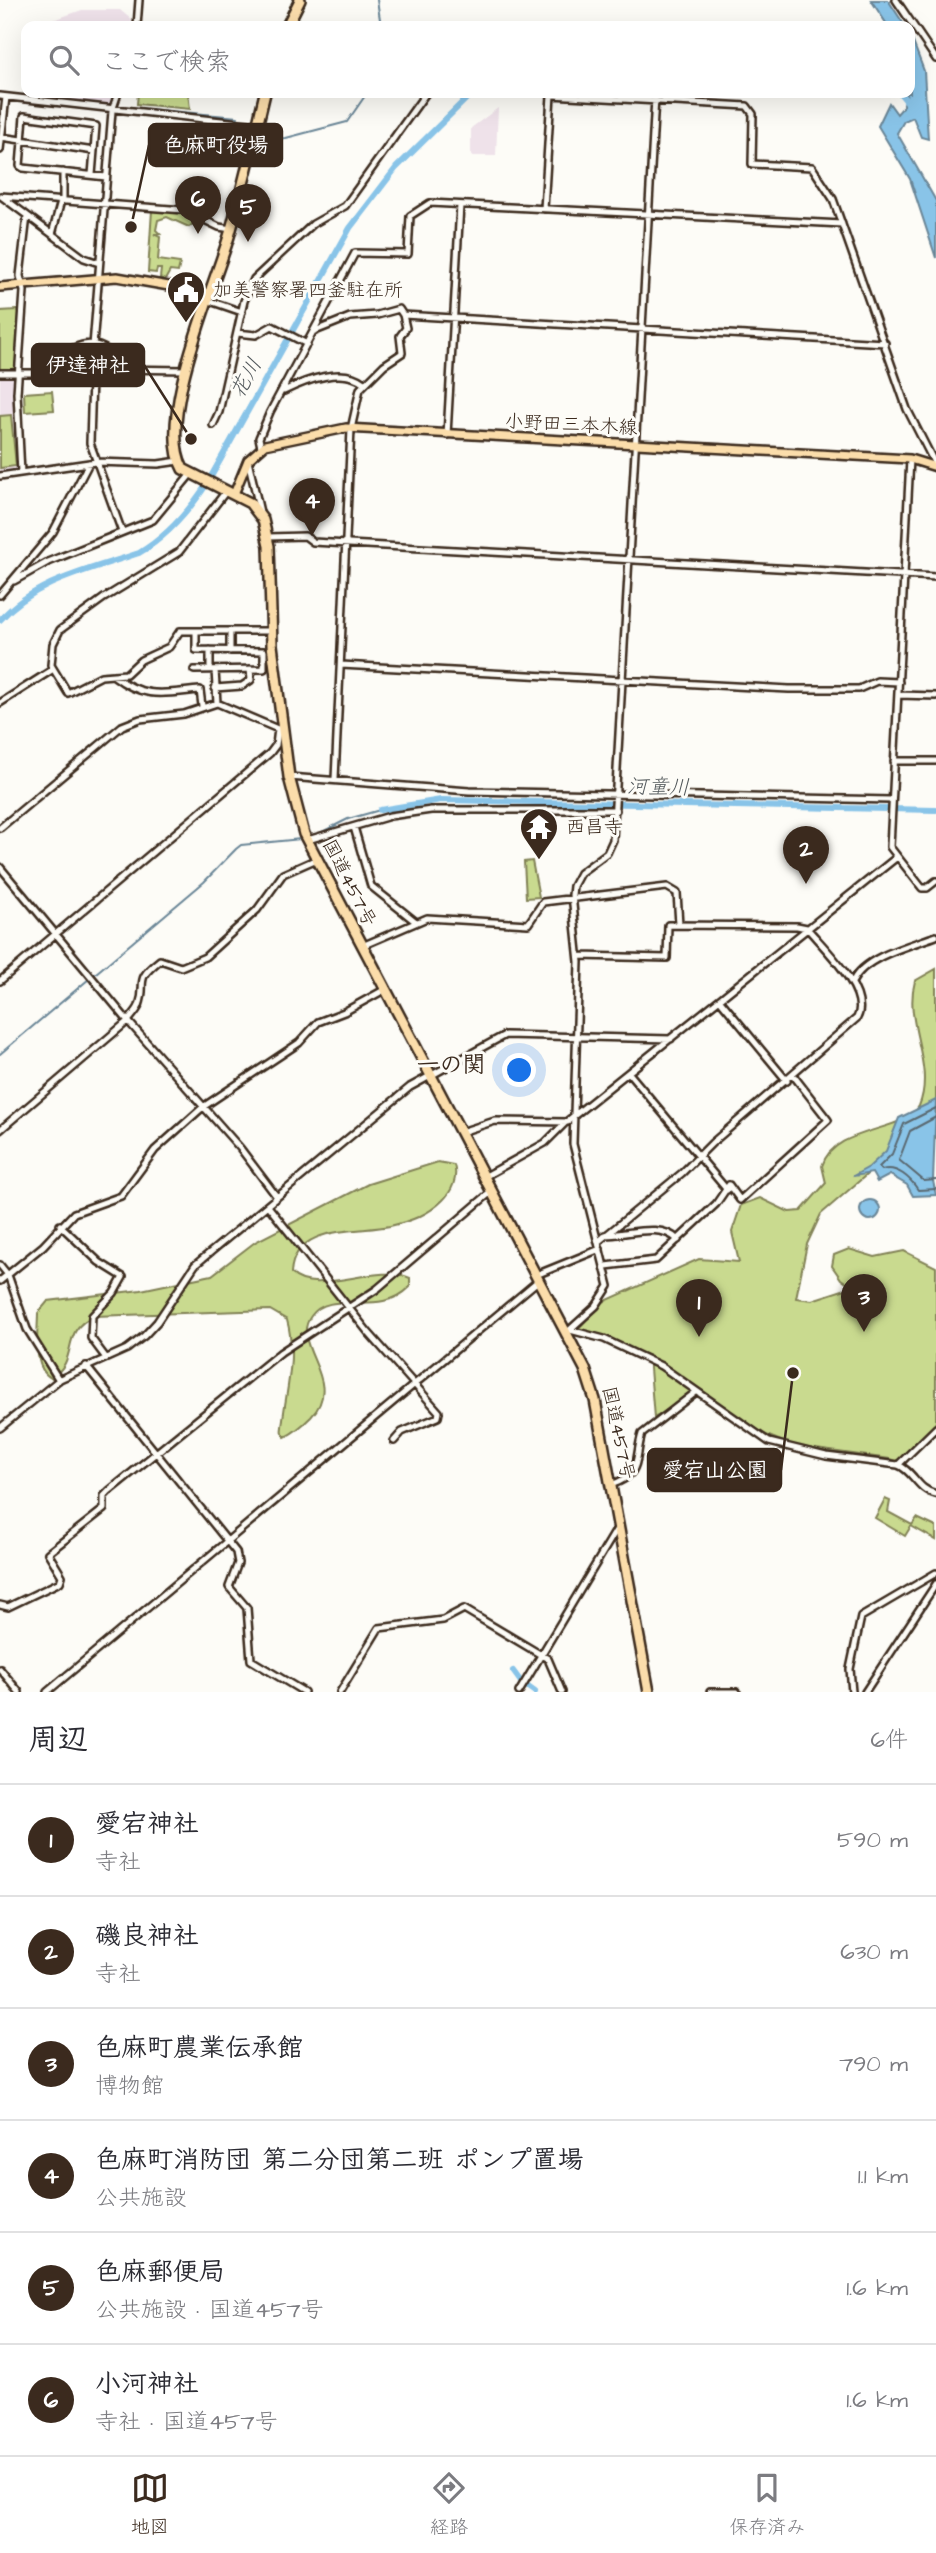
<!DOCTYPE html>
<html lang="ja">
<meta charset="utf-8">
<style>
body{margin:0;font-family:"Architects Daughter","Klee One",sans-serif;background:#f7f7f7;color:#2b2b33}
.you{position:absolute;left:520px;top:1071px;width:24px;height:24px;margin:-18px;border:5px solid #fff;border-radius:50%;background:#1a73e8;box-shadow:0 0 0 10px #1a73e833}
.badge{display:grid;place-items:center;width:46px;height:46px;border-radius:50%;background:#3b2a1e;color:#fff;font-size:23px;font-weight:700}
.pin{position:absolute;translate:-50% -58px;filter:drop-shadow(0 2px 4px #0008)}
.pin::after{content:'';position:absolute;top:37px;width:24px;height:21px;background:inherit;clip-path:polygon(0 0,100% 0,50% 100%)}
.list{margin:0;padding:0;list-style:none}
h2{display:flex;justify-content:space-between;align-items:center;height:91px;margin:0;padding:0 28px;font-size:30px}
h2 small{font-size:23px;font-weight:400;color:#7c7c81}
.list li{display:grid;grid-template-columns:46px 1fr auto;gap:21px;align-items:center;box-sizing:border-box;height:112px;padding:0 28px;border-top:2px solid #e1e1e2}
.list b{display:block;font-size:26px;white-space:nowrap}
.list p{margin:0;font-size:23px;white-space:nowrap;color:#7c7c81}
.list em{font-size:23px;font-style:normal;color:#7c7c81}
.icon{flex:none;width:38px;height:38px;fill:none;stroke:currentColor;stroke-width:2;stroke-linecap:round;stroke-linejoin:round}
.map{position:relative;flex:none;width:936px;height:1692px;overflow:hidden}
.search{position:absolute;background:#fff;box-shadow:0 7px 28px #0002;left:21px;right:21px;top:21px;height:77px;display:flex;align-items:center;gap:18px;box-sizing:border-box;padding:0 24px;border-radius:14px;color:#7c7c81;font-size:26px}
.sheet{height:763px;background:#fff}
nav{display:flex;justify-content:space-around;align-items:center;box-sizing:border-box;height:98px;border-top:2px solid #e1e1e2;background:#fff;font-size:19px;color:#7c7c81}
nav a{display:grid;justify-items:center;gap:4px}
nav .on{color:#3b2a1e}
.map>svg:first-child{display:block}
.built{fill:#efe2ea}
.green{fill:#c9da8f;stroke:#828256;stroke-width:2}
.water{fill:#89c4e8;stroke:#6a8697;stroke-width:2}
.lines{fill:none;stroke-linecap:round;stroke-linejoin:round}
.shore{stroke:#5a686f;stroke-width:2}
.stream{stroke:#6a8697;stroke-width:2}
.river{stroke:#89c4e8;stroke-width:6}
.minor-casing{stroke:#3b2a1e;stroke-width:10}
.major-casing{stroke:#3b2a1e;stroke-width:12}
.highway-casing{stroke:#3b2a1e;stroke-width:14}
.minor{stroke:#fdfcf7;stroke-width:5}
.major{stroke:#fbddab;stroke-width:7}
.highway{stroke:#fbddab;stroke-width:9}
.labels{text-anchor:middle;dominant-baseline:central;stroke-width:6;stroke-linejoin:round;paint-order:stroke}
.poi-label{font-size:19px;fill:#3b2a1e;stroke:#fdfcf7;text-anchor:start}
.street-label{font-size:19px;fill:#3b2a1e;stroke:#fdfcf7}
.water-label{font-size:21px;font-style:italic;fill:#52585b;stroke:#fdfcf7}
.quarter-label{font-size:23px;font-weight:bold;fill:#3b2a1e;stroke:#fdfcf7}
.leader{fill:none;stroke:#3b2a1e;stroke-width:2.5}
.callout-dot{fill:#3b2a1e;stroke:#fdfcf7;stroke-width:2.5}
.callout{fill:#3b2a1e;stroke:#3b2a1e;stroke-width:2.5}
.callout-label{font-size:21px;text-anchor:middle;font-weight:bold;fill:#fff}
</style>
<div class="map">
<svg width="936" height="1692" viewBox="0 0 936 1692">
<rect width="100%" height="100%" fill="#fdfcf7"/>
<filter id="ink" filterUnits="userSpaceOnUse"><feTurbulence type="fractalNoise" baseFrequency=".0143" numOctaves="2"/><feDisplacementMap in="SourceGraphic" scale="14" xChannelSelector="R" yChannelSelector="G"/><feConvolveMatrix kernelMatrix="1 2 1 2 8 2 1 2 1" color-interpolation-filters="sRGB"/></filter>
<g filter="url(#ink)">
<path class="built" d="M 82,10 L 120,10 L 132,20 L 130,26 L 33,26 L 39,19 L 56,19 Z
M 35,93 L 112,93 L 110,102 L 105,105 Z
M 498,108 L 496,156 L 471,156 L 471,128 Z
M 0,375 L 13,375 L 18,469 L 0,472 Z"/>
<path class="green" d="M 138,93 L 188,93 L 190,109 L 137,104 Z
M 152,210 L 186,213 L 193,217 L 193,224 L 189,227 L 167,217 L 158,220 L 156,230 L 160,234 L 154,234 L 160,237 L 158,260 L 180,263 L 178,272 L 170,271 L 165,280 L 160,278 L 161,269 L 157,269 L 156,273 L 148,272 Z
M 17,310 L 21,312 L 17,368 L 0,371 L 0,311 Z
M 52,391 L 54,410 L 25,412 L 24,393 Z
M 11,415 L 16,466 L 0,468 L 0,416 Z
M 532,861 L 539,897 L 526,898 L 524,862 Z
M 936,969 L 936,1138 L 901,1145 L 821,1214 L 807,1244 L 796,1298 L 812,1300 L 852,1287 L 841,1279 L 832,1266 L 834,1255 L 849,1249 L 875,1257 L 904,1251 L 936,1267 L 936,1422 L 904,1465 L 890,1459 L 793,1446 L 764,1434 L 699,1390 L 654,1418 L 649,1356 L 578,1329 L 603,1302 L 699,1259 L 739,1262 L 732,1232 L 741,1205 L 760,1198 L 789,1212 L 801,1211 L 826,1183 L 822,1166 C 834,1126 905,1133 919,1106 C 936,1065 903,1023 915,981 Z
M 438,1162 L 454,1165 C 458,1178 452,1191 443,1200 C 428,1215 411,1221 390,1226 C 356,1233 294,1224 291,1273 C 315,1298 377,1262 410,1278 L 410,1287 C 379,1319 331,1287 311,1316 C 289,1346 346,1380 311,1417 C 303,1425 295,1432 285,1437 C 282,1432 281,1433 282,1427 C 286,1390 297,1356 287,1320 L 270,1310 L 94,1316 C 58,1332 81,1359 51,1378 C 32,1368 38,1332 38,1313 L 48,1301 L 141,1290 L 212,1275 L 255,1242 L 368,1184 Z
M 885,1499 L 890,1501 L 888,1512 L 912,1525 L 917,1518 L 936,1527 L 936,1540 L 911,1526 L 905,1536 L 875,1518 Z"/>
<path class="water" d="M 871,0 L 888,0 L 905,26 L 888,26 Z
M 910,34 L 924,71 L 928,139 L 921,137 L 913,117 L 904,121 L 897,133 L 936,201 L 936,258 L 910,179 L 878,126 L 889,103 L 897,114 L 903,107 L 907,93 L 910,93 Z
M 936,1100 L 933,1181 L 936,1195 L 913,1196 L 907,1185 L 890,1175 L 877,1182 L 872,1173 L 853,1176 L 869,1167 L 886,1151 L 899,1118 Z
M860 1210a10 10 0 1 1 20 0a10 10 0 1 1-20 0Z"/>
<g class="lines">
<path class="shore" d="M 936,1108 L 904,1124 L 892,1154 L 879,1167 L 882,1170 C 897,1165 911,1179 918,1190 L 936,1189
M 936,1117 L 910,1131 L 899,1160 L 924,1181 L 936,1180"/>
<path class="stream" d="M 377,0 L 381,26
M 126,107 L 238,117
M 238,128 L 238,135 L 250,137
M 261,140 L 286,138 L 347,122 L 367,93
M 316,835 L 348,819 L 380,810
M 0,1054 L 204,882 L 236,849 L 241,845 L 301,839"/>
<path class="river" d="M 900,93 L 909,104
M 0,620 C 36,580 90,570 139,553 C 168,536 190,510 208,482 L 350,228 L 396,168 L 472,93
M 380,810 L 441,800 L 936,810
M 513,1671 L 521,1682 L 535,1692"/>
<defs>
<path id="minor" d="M 896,0 L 936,59
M 137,26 L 139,0
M 118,93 L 112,111 L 93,346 L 90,443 L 122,532
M 0,96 L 257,125
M 1,137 L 94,151
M 0,150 L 6,97
M 92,175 L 96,126 L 24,116 L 20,166 L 23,168 L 106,177
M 1,196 L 184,210 L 219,227 L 231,229
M 1,196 L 84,258 L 99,263
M 63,201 L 63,172
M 544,209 L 551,95 L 747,106 L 753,114 L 752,164 L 812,167 L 833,199 L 907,409 L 936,466
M 52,234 L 61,201
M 207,300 L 242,312
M 315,331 L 350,317 L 377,315 L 399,309 L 403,315
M 237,333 L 256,335 L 272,326 L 307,344
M 0,373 L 44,373 C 62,355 83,332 110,352 L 113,369 L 187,370
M 284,391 C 306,380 343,366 364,383
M 213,425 L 219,412 L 244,301 L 254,279 L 313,224 L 345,206 L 426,93
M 447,435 L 460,205
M 261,447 L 259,438 L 270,412 L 355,253 L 408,254 L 410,216 L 430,203 L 842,224
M 910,459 L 890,847 L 922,888 L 927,888 L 936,881
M 248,460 L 260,512
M 21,473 L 17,393 L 24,291 L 20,276 L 27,216
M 0,476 L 96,462 L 158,464 L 179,461
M 227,490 L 179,552 L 104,598 L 60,630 L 53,644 L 51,665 L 68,693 L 101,676 L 126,674 L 141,660 L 169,647 L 180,631 L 271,631
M 268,537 L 305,536 L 313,542 L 936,577
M 14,581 L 48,562 L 153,520 L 191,474
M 0,595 L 53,532 L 89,463
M 230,631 L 230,651
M 210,650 L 210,670
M 341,665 L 789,689 L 859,689 L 877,681 L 899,682
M 194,670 L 264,669 L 264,651 L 196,650 L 196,631
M 215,670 L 217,703
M 114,676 C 145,700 165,693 200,690 L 202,706
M 215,688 L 242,686 L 251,680 L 250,669
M 898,695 L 936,696
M 0,703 L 52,670
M 894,761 L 936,761
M 289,777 L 469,791 L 891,800
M 335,779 L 351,429 L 360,389 L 384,365 L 402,353 L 400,336 L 406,328 L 403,315 L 885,343
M 354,827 L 371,886 L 416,922
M 0,828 L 122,726 L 140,719 L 184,714 L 217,703 L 280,730
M 308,843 L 311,839 L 390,816 L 431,810 L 616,810
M 0,867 L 128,1021 L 240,1148 L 277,1197
M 362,946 L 427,918 L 528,924 L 543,902 L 667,887 L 677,893 L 679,924
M 579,956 L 667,958 L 668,925 L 797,926 L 807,928 C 824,948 871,992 857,1018 L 712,1143 L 682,1173 L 599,1241
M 0,981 L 270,753 L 276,745 L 278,729
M 853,981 C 865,956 912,945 936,936
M 720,1000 L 787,1081
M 629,1073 L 727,1190
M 0,1130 L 128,1021 C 131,1017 137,1011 139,1006 C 148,981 132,982 160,960 L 181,967 L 205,957 L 257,910 L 283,874 L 317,859
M 461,1132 L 495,1121 L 568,1122
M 484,1177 L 545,1143 L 565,1123 L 897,857
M 268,1206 L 368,1332 L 439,1412 L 438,1417 L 402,1432 L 394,1441
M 60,1225 L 99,1262 L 123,1277 L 114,1293 L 92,1316 L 91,1338 L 106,1358
M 605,1235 C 628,1235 660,1222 678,1240
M 0,1265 L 8,1275 L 27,1329 L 59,1380
M 606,1266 L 656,1260 L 716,1204 L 729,1185 L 740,1200 L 828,1120 L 793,1075
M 536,1275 L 600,1249
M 0,1281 L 43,1246 L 74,1213 L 121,1196 L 155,1150 L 203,1107 L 299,1043 L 318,1022 L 344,1012 L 384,990
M 570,1330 L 604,1339 L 661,1366 L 769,1442 L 826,1456 L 898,1465 C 914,1471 917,1490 936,1494
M 565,1334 L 596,1306 L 609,1286 L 573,1144 L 579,962 L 572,895 L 573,886 L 580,873 L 607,853 L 613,840 L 655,98
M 86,1366 L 236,1552 L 238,1563 L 229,1587 L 247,1608 L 251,1660 L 304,1692
M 0,1428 L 60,1379 L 127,1349 L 144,1336 L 157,1322 L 195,1265 L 410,1087 L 505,1035 L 671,1039
M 898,1465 L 936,1428
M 611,1485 C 643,1474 634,1459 642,1434 L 696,1392
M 0,1605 L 8,1607 L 60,1582 L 62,1576 L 48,1553 L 104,1509 L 104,1496 L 109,1491 L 281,1352 L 377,1289 L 491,1192
M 0,1669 L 19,1692
M 47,1692 L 539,1280
M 340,1692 L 379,1628 L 443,1620 L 464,1609 L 548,1659 L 562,1692
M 519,1692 L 618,1527
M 710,1692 L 737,1692
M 852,1692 L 850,1669 L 861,1617 L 936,1573
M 865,1692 L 936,1584"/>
<path id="major" d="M 0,287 L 117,277 L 169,286 L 207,300
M 234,494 L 248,460 L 265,445 L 346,428 L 910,459 L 936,467"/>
<path id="highway" d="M 287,26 L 300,0
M 265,93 C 254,139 243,187 230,233 C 215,286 155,419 183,469 L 250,503 L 263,520 L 269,546 L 272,645 L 289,777 L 304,834 L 585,1369 L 595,1400 L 649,1692"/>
</defs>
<use href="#minor" class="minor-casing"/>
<use href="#major" class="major-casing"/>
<use href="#highway" class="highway-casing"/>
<use href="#minor" class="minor"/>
<use href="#major" class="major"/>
<use href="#highway" class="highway"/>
</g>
</g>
<defs>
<symbol id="civic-pin" viewBox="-11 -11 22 30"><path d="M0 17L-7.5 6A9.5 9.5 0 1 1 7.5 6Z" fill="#3b2a1e" stroke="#fdfcf7"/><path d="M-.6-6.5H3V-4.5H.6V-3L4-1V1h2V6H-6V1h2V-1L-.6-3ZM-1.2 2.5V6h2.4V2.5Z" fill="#fff"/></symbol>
<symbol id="temple-pin" viewBox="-11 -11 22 30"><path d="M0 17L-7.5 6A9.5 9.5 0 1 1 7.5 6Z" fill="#3b2a1e" stroke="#fdfcf7"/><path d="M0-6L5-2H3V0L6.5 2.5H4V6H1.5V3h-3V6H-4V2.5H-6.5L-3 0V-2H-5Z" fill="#fff"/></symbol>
</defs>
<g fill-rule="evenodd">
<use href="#civic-pin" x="164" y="268" width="44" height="60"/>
<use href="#temple-pin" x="517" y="805" width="44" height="60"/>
</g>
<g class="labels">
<g class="poi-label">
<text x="213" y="290">加美警察署四釜駐在所</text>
<text x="566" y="827">西昌寺</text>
</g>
<g class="street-label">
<text transform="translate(571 425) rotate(3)">小野田三本木線</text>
<text transform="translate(349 883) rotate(63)">国道457号</text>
<text transform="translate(618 1433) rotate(78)">国道457号</text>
</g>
<g class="water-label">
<text transform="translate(246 378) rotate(-61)">花川</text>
<text transform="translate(658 787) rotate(1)">河童川</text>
</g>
<g class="quarter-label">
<text x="451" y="1065">一の関</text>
</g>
</g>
<path class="leader" d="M131 227L149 145M191 439L144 365M793 1373L781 1470"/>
<g class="callout-dot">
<circle cx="131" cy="227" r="7"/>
<circle cx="191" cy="439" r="7"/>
<circle cx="793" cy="1373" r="7"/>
</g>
<g class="callout">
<rect x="149" y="124" width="133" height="42" rx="7"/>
<rect x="32" y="344" width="112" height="42" rx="7"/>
<rect x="648" y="1449" width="133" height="42" rx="7"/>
</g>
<g class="callout-label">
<text x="216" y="152">色麻町役場</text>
<text x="88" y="372">伊達神社</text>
<text x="715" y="1477">愛宕山公園</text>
</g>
</svg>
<div class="you"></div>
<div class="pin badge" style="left:699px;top:1337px">1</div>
<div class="pin badge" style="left:806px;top:884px">2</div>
<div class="pin badge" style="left:864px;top:1332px">3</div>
<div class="pin badge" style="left:312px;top:536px">4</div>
<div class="pin badge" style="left:248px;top:242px">5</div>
<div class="pin badge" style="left:198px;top:234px">6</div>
<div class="search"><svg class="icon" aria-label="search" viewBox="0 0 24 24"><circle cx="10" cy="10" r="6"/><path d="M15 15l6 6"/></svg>ここで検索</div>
</div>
<section class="sheet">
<h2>周辺<small>6件</small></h2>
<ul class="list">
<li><span class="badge">1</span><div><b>愛宕神社</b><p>寺社</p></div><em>590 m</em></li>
<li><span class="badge">2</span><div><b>磯良神社</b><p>寺社</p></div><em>630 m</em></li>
<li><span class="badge">3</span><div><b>色麻町農業伝承館</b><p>博物館</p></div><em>790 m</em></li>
<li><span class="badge">4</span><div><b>色麻町消防団 第二分団第二班 ポンプ置場</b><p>公共施設</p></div><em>1.1 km</em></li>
<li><span class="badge">5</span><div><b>色麻郵便局</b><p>公共施設 · 国道457号</p></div><em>1.6 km</em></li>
<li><span class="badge">6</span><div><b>小河神社</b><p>寺社 · 国道457号</p></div><em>1.6 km</em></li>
</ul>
</section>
<nav>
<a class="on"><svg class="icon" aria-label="map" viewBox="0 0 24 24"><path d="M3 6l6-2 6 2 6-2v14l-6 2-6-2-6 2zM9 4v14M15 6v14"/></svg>地図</a>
<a><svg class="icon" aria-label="directions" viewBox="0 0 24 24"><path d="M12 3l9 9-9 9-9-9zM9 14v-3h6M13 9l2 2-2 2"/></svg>経路</a>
<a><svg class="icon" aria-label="saved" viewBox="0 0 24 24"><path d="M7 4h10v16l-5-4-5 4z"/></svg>保存済み</a>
</nav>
